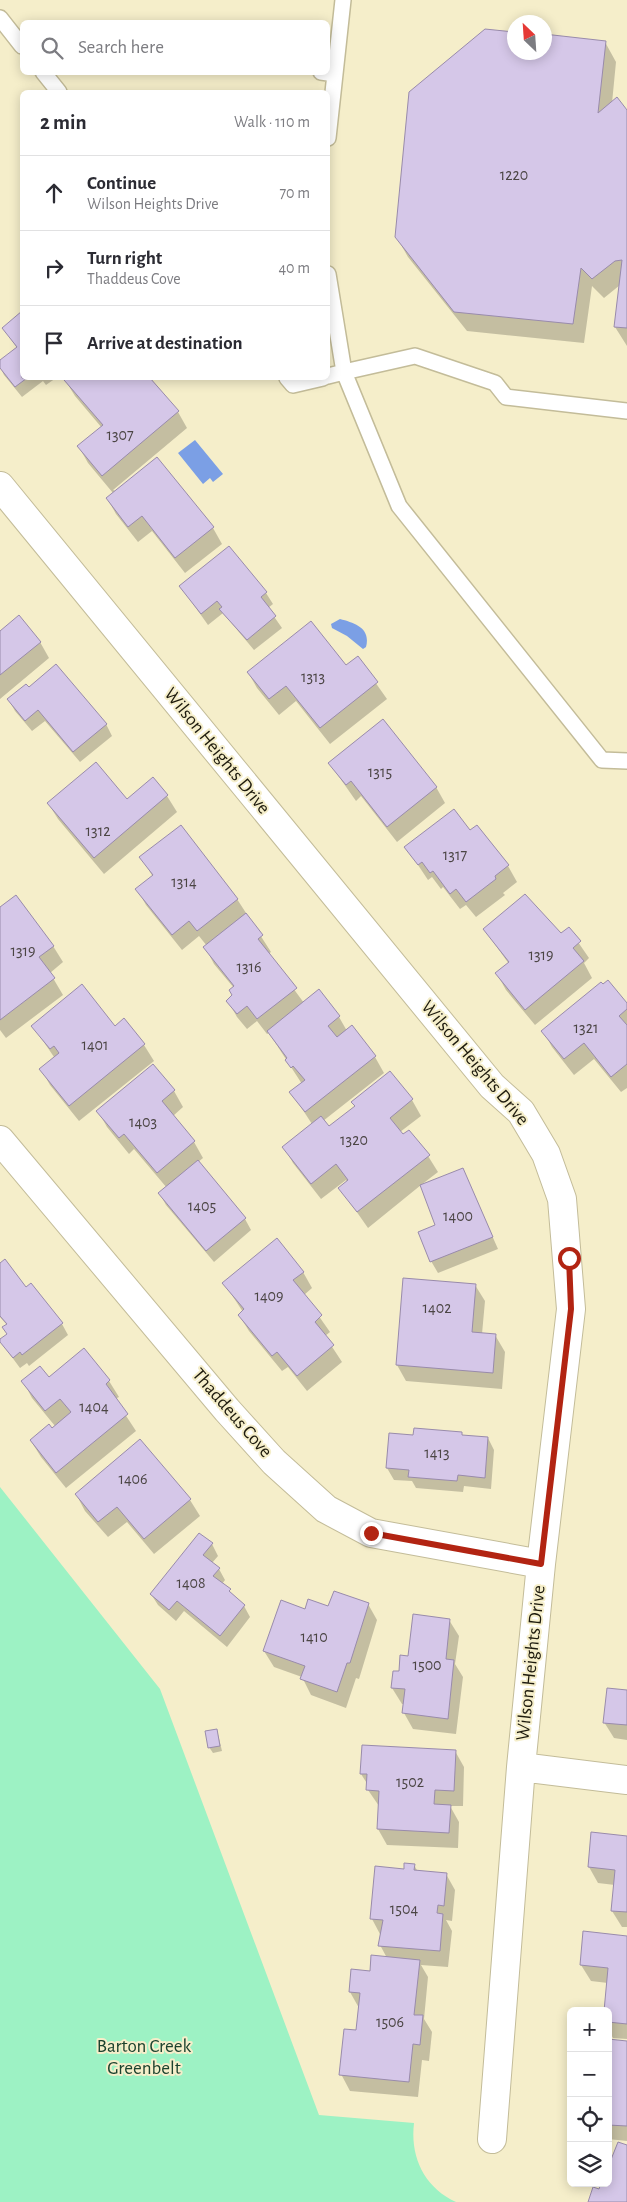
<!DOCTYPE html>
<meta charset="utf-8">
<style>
body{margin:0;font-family:"Alegreya Sans",sans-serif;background:#f7f7f7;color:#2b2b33}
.controls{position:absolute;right:15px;bottom:15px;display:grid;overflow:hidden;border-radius:8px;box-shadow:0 2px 12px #0003}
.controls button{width:45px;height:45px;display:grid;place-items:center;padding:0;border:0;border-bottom:1px solid #e1e1e2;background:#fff;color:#2b2b33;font:25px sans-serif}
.compass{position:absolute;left:507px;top:15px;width:45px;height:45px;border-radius:50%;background:#fff;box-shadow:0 2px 12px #0003;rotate:335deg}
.stop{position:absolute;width:15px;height:15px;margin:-11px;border:4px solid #b22412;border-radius:50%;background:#fff}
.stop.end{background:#b22412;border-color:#fff;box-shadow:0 1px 5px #0008}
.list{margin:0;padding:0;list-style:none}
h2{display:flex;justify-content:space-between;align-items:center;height:65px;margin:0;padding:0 20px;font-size:21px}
h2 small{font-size:16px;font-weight:400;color:#7c7c81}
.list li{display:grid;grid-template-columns:32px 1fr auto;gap:15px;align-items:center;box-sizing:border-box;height:75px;padding:0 20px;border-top:1px solid #e1e1e2}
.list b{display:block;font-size:19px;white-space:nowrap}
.list p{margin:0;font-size:16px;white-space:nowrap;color:#7c7c81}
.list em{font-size:16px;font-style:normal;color:#7c7c81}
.icon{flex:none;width:28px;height:28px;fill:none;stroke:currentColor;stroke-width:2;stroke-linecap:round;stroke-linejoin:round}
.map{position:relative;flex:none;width:627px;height:2202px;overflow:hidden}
.search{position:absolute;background:#fff;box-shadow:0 2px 12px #0003;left:20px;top:20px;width:310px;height:55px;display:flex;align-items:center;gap:12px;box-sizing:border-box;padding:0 18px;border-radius:8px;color:#7c7c81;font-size:19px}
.panel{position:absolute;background:#fff;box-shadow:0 2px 12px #0003;left:20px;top:90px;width:310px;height:290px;border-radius:8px}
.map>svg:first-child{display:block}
.green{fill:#9df2c4}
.water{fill:#7b9fe5}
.shadow{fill:#0003}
.building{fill:#d5c7e8;stroke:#998bab}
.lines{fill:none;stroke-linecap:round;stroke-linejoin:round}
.service-casing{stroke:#c3bc99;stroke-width:18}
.minor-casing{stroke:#c3bc99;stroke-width:30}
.service{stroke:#fff;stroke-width:15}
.minor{stroke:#fff;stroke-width:28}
.route{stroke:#b22412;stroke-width:6}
.labels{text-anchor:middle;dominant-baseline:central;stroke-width:4;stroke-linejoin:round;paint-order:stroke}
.number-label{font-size:16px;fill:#4b4544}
.street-label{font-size:19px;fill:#1d1a0d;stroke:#f5eeca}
.park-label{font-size:19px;fill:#1b422e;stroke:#f5eeca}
</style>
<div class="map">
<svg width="627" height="2202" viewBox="0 0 627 2202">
<rect width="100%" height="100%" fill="#f5eeca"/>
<path class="green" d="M 0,1487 L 160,1689 L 319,2115 L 414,2123 C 410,2157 424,2187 456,2202 L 0,2202 Z"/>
<path class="water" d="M 195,440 L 223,474 L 213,482 L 210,478 L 203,484 L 178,453 Z
M 340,619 C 355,623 371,628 366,647 L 363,649 L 347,636 L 332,628 L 331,624 Z"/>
<path class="shadow" d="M 486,30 L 514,33 L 514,52 L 544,52 L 605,42 L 616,62 L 612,103 L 627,112 L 627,346 L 615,327 L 620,285 L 604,298 L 592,286 L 584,343 L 467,331 L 408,257 L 396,236 Z
M 22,313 L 22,378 L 56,378 L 46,385 L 43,381 L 22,397 L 4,375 L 0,367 L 0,362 L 17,348 L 4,328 Z
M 68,378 L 148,378 L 178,412 L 187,428 L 113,490 L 213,528 L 222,544 L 185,573 L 152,531 L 138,542 L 116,514 L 107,498 L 113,493 L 88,463 L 79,447 L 102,428 L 75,396 L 65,380 Z
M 229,548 L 266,593 L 273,604 L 268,608 L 282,628 L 254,650 L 223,613 L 208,625 L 181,587 Z
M 0,633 L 40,642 L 49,658 L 0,699 Z
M 358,658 L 387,699 L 330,744 L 296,701 L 279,715 L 257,688 L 248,672 L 346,667 Z
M 28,689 L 106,724 L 112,736 L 80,762 L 45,721 L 32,731 L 15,711 L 9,700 Z
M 330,764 L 436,787 L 445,803 L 397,842 L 361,796 L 356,801 Z
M 153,779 L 167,796 L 177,812 L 104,874 L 58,819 L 48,803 L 127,800 Z
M 470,832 L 508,866 L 517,882 L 503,893 L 505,895 L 476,917 L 466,905 L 460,909 L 443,887 L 441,889 L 432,877 L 428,880 L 406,847 Z
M 141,857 L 237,899 L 271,952 L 268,954 L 304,1003 L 339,1017 L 347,1031 L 375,1057 L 384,1073 L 323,1121 L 329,1128 L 412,1100 L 421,1116 L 400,1132 L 428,1156 L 438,1172 L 421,1185 L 463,1170 L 498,1249 L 438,1273 L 431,1261 L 437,1226 L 421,1185 L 368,1228 L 340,1188 L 347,1182 L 346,1180 L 321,1199 L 293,1163 L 284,1147 L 312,1124 L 291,1092 L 302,1084 L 269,1033 L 267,1034 L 257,1021 L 247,1029 L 237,1017 L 228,1001 L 233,996 L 234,988 L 214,964 L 205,947 L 207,946 L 199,936 L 182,950 L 146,905 L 137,889 L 153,877 Z
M 0,909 L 53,946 L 63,962 L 50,973 L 63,995 L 6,1038 L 0,1030 Z
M 484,929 L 561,935 L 569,929 L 589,958 L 584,963 L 592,978 L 535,1025 L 506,990 L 497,974 L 509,964 Z
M 627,1005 L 627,1088 L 621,1092 L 594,1059 L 574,1075 L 552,1047 L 543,1031 Z
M 124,1020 L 144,1045 L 154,1061 L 79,1121 L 50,1085 L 41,1069 L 54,1057 L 33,1026 L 115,1027 Z
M 174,1091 L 183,1107 L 173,1116 L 194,1142 L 203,1158 L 198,1162 L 245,1219 L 251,1230 L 214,1262 L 166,1205 L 160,1194 L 167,1188 L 134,1149 L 129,1154 L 107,1127 L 98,1111 Z
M 0,1265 L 62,1324 L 68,1335 L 29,1366 L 27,1363 L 20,1368 L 0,1341 L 8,1335 L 7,1325 L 0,1317 Z
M 303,1272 L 312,1288 L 304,1295 L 330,1332 L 325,1336 L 342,1362 L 307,1391 L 288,1367 L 282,1371 L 249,1331 L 239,1315 L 243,1312 L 224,1283 Z
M 475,1285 L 485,1301 L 482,1334 L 495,1335 L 505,1352 L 502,1389 L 406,1381 L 397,1365 Z
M 84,1350 L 109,1381 L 119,1397 L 115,1399 L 136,1431 L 66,1488 L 41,1457 L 31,1441 L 55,1426 L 32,1398 L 23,1381 L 48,1378 Z
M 461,1433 L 463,1436 L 488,1438 L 494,1450 L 491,1489 L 464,1486 L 463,1492 L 416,1488 L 412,1481 L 394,1480 L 387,1468 L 414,1436 Z
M 140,1440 L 190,1500 L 200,1516 L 154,1554 L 127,1522 L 108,1537 L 85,1511 L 76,1494 Z
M 212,1544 L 218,1556 L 212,1563 L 219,1569 L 225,1580 L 222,1584 L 244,1606 L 250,1617 L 227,1647 L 184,1611 L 176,1621 L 158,1605 L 151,1594 Z
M 368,1604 L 377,1620 L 359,1679 L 356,1678 L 346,1708 L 311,1695 L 302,1677 L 274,1667 L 264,1651 L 329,1608 Z
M 449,1620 L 459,1636 L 455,1664 L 463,1677 L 456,1734 L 413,1729 L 404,1713 L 405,1704 L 402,1704 L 392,1688 L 409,1657 Z
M 627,1691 L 627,1740 L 614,1738 L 604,1722 Z
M 217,1730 L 222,1751 L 213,1753 L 209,1747 Z
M 455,1751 L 464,1767 L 463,1806 L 450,1806 L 459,1822 L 458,1848 L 387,1845 L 378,1829 L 379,1806 L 368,1790 L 368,1785 L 361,1774 Z
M 627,1837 L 627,1927 L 622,1927 L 612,1911 L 615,1885 L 598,1883 L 589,1867 Z
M 414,1865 L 418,1872 L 446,1874 L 455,1890 L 452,1921 L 446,1920 L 452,1931 L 448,1967 L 421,1965 L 428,1977 L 424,2019 L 432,2032 L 429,2061 L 422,2060 L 418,2097 L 350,2091 L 341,2074 L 357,2031 L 359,2008 L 350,1992 L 387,1958 L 380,1945 L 381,1936 L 372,1919 L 405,1870 Z
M 627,1937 L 627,2039 L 613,2038 L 608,2029 L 608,1983 L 591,1981 L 581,1965 Z
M 608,2040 L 627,2042 L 627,2141 L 608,2139 Z"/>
<path class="building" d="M 485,29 L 514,32 L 514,52 L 544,52 L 544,34 L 606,41 L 598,113 L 617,97 L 627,110 L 627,328 L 614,327 L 622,260 L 615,261 L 592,279 L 581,268 L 573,324 L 454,312 L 395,237 L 409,92 Z
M 22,311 L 22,378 L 27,378 L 15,387 L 0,368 L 0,360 L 17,347 L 2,328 Z
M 66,378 L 150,378 L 179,411 L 102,476 L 77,446 L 103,425 L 64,380 Z
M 157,457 L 214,527 L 175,558 L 142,516 L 128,527 L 106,498 Z
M 229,546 L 267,592 L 261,597 L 276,616 L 247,640 L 219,609 L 222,607 L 217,601 L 201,614 L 179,586 Z
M 19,615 L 41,642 L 0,675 L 0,631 Z
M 311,621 L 346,665 L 358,656 L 378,682 L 320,728 L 286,686 L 269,699 L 247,672 Z
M 56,664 L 107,724 L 73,752 L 38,710 L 25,721 L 7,699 L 26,684 L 29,687 Z
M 383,719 L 437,787 L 387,827 L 351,781 L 346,785 L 328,763 Z
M 96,762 L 127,799 L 153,777 L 168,795 L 94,858 L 47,803 Z
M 454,809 L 470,830 L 477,825 L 509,865 L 495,876 L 496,879 L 466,902 L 456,889 L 450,894 L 433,871 L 430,873 L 422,862 L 418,865 L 404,847 Z
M 181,825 L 238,899 L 197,931 L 189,921 L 172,935 L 135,889 L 153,875 L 139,857 Z
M 525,894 L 561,933 L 569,927 L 581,941 L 573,948 L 584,961 L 525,1010 L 495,973 L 509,962 L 483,929 Z
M 16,895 L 54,946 L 39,957 L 55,978 L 0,1020 L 0,907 Z
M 246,913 L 263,935 L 258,939 L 297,988 L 257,1019 L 247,1006 L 237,1014 L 226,1001 L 232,995 L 229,990 L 234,986 L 203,947 Z
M 608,980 L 627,1003 L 627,1009 L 619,1016 L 627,1025 L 627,1064 L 611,1077 L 584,1043 L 564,1059 L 541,1031 L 601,982 L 603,984 Z
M 82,984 L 115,1026 L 124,1018 L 145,1044 L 69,1106 L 39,1069 L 59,1053 L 54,1046 L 50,1049 L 31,1026 Z
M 319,989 L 340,1016 L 328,1026 L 337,1037 L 352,1025 L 376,1056 L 305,1112 L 289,1092 L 305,1080 L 293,1066 L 291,1068 L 285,1060 L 287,1058 L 267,1031 Z
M 153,1064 L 175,1090 L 162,1101 L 195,1141 L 157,1173 L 124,1134 L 119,1138 L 96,1111 Z
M 390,1071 L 413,1099 L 390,1118 L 403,1134 L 409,1130 L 430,1155 L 357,1212 L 338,1188 L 348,1180 L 336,1164 L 311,1184 L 282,1147 L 321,1116 L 329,1126 L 355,1106 L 351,1102 Z
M 198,1160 L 246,1218 L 206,1251 L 158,1193 Z
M 463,1168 L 493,1237 L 430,1262 L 418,1232 L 435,1225 L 420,1185 Z
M 277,1238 L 304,1272 L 293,1280 L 322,1315 L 315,1322 L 334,1345 L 297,1376 L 277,1352 L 272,1356 L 238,1315 L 244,1309 L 222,1283 Z
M 5,1259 L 26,1287 L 31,1283 L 63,1323 L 22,1355 L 20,1352 L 13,1358 L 0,1342 L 0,1339 L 7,1334 L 2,1327 L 7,1324 L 0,1316 L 0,1263 Z
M 403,1278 L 476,1284 L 472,1332 L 496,1334 L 493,1373 L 396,1365 Z
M 84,1348 L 110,1380 L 106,1384 L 128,1414 L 56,1473 L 30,1440 L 49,1424 L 52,1428 L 71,1412 L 60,1399 L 45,1411 L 21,1381 L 40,1366 L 49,1377 Z
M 414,1428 L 462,1432 L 462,1435 L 488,1437 L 485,1478 L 458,1475 L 457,1481 L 408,1477 L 409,1470 L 386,1468 L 389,1433 L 413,1435 Z
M 140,1439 L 191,1499 L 144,1539 L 117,1507 L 98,1522 L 75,1494 Z
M 199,1533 L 213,1543 L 203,1555 L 220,1568 L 213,1576 L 231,1589 L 229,1591 L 245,1605 L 220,1636 L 177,1601 L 169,1610 L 150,1594 Z
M 334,1591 L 369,1603 L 350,1663 L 347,1663 L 337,1692 L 300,1679 L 305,1666 L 263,1651 L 281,1600 L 305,1609 L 308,1599 L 328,1606 Z
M 413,1614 L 450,1619 L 446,1659 L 454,1660 L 448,1719 L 402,1713 L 405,1689 L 391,1688 L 393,1671 L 399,1671 L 400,1655 L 408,1656 Z
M 607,1688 L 627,1690 L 627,1725 L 603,1723 Z
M 217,1729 L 220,1746 L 208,1748 L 205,1731 Z
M 362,1745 L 456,1750 L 454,1791 L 435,1790 L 434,1804 L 451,1805 L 449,1833 L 377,1829 L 379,1791 L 366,1790 L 367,1774 L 360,1774 Z
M 591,1832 L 627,1836 L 627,1912 L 611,1911 L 615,1870 L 588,1867 Z
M 404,1863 L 415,1864 L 414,1870 L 447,1873 L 444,1906 L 438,1905 L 437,1913 L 443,1914 L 440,1951 L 378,1946 L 383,1920 L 370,1919 L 375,1866 L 404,1869 Z
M 583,1931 L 627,1936 L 627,2024 L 608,2022 L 608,2011 L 604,2011 L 608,1968 L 580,1965 Z
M 371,1955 L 420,1960 L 414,2015 L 423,2015 L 420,2045 L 413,2044 L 409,2082 L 339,2075 L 344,2029 L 356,2030 L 360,1993 L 349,1992 L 351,1969 L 370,1971 Z
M 608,2039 L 627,2041 L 627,2126 L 608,2125 Z
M 618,2142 L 627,2145 L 627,2202 L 588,2202 L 593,2187 L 599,2189 L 601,2183 L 608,2183 L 608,2167 Z"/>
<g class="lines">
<defs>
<path id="service" d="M 0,18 L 22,46
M 43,72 L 59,92
M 321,72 L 335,74 L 328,138
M 335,74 L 343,0
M 328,274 L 344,372 L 328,376
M 287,378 L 293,385 L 323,378
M 627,411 L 506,397 L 495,383 L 415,356 L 344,372 L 399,506 L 602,760 L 627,761"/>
<path id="minor" d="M 0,486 L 492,1086 L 521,1112 L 546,1154 L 562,1199 L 571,1309 L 541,1564 L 521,1767 L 492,2139
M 0,1140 L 227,1410 L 274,1462 L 326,1509 L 371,1533 L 541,1564
M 521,1767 L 627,1780"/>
</defs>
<use href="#service" class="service-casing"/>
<use href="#minor" class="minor-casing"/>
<use href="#service" class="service"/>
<use href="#minor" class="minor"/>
</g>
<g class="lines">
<path class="route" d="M 371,1533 L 541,1564 L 571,1309 L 569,1258"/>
</g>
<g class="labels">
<g class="number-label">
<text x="514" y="175">1220</text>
<text x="120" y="435">1307</text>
<text x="313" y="677">1313</text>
<text x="380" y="772">1315</text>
<text x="98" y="831">1312</text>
<text x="455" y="855">1317</text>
<text x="184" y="882">1314</text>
<text x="23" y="951">1319</text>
<text x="541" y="955">1319</text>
<text x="249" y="967">1316</text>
<text x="586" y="1028">1321</text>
<text x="95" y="1045">1401</text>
<text x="143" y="1122">1403</text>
<text x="354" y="1140">1320</text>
<text x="202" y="1206">1405</text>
<text x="458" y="1216">1400</text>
<text x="269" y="1296">1409</text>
<text x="437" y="1308">1402</text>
<text x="94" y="1407">1404</text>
<text x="437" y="1453">1413</text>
<text x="133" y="1479">1406</text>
<text x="191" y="1583">1408</text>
<text x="314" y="1637">1410</text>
<text x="427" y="1665">1500</text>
<text x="410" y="1782">1502</text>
<text x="404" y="1909">1504</text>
<text x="390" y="2022">1506</text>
</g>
<g class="street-label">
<text transform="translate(217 751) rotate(51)">Wilson Heights Drive</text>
<text transform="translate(475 1063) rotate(50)">Wilson Heights Drive</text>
<text transform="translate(232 1413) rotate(49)">Thaddeus Cove</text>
<text transform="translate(531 1663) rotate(-84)">Wilson Heights Drive</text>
</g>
<g class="park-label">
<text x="144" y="2046">Barton Creek<tspan x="144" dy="22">Greenbelt</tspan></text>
</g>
</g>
</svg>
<div class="controls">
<button>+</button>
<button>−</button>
<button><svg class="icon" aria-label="locate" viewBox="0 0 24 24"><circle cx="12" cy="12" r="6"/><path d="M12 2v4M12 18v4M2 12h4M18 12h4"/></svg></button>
<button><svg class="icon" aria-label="layers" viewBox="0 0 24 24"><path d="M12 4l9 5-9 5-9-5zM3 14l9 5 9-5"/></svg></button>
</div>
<svg class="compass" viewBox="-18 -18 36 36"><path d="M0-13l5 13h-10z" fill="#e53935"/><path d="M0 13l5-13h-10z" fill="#7c7c81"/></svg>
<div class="stop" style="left:569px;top:1258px"></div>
<div class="stop end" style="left:371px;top:1533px"></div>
<div class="search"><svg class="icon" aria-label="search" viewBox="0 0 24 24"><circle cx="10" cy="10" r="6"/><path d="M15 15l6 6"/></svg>Search here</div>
<section class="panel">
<h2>2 min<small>Walk · 110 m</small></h2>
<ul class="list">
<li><svg class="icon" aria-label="ahead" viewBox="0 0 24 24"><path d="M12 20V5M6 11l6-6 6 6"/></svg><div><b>Continue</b><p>Wilson Heights Drive</p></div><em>70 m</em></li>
<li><svg class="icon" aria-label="right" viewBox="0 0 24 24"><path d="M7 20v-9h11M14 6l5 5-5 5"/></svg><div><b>Turn right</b><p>Thaddeus Cove</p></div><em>40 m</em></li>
<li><svg class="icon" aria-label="arrive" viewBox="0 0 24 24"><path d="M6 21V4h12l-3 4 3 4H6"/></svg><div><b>Arrive at destination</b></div></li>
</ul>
</section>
</div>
